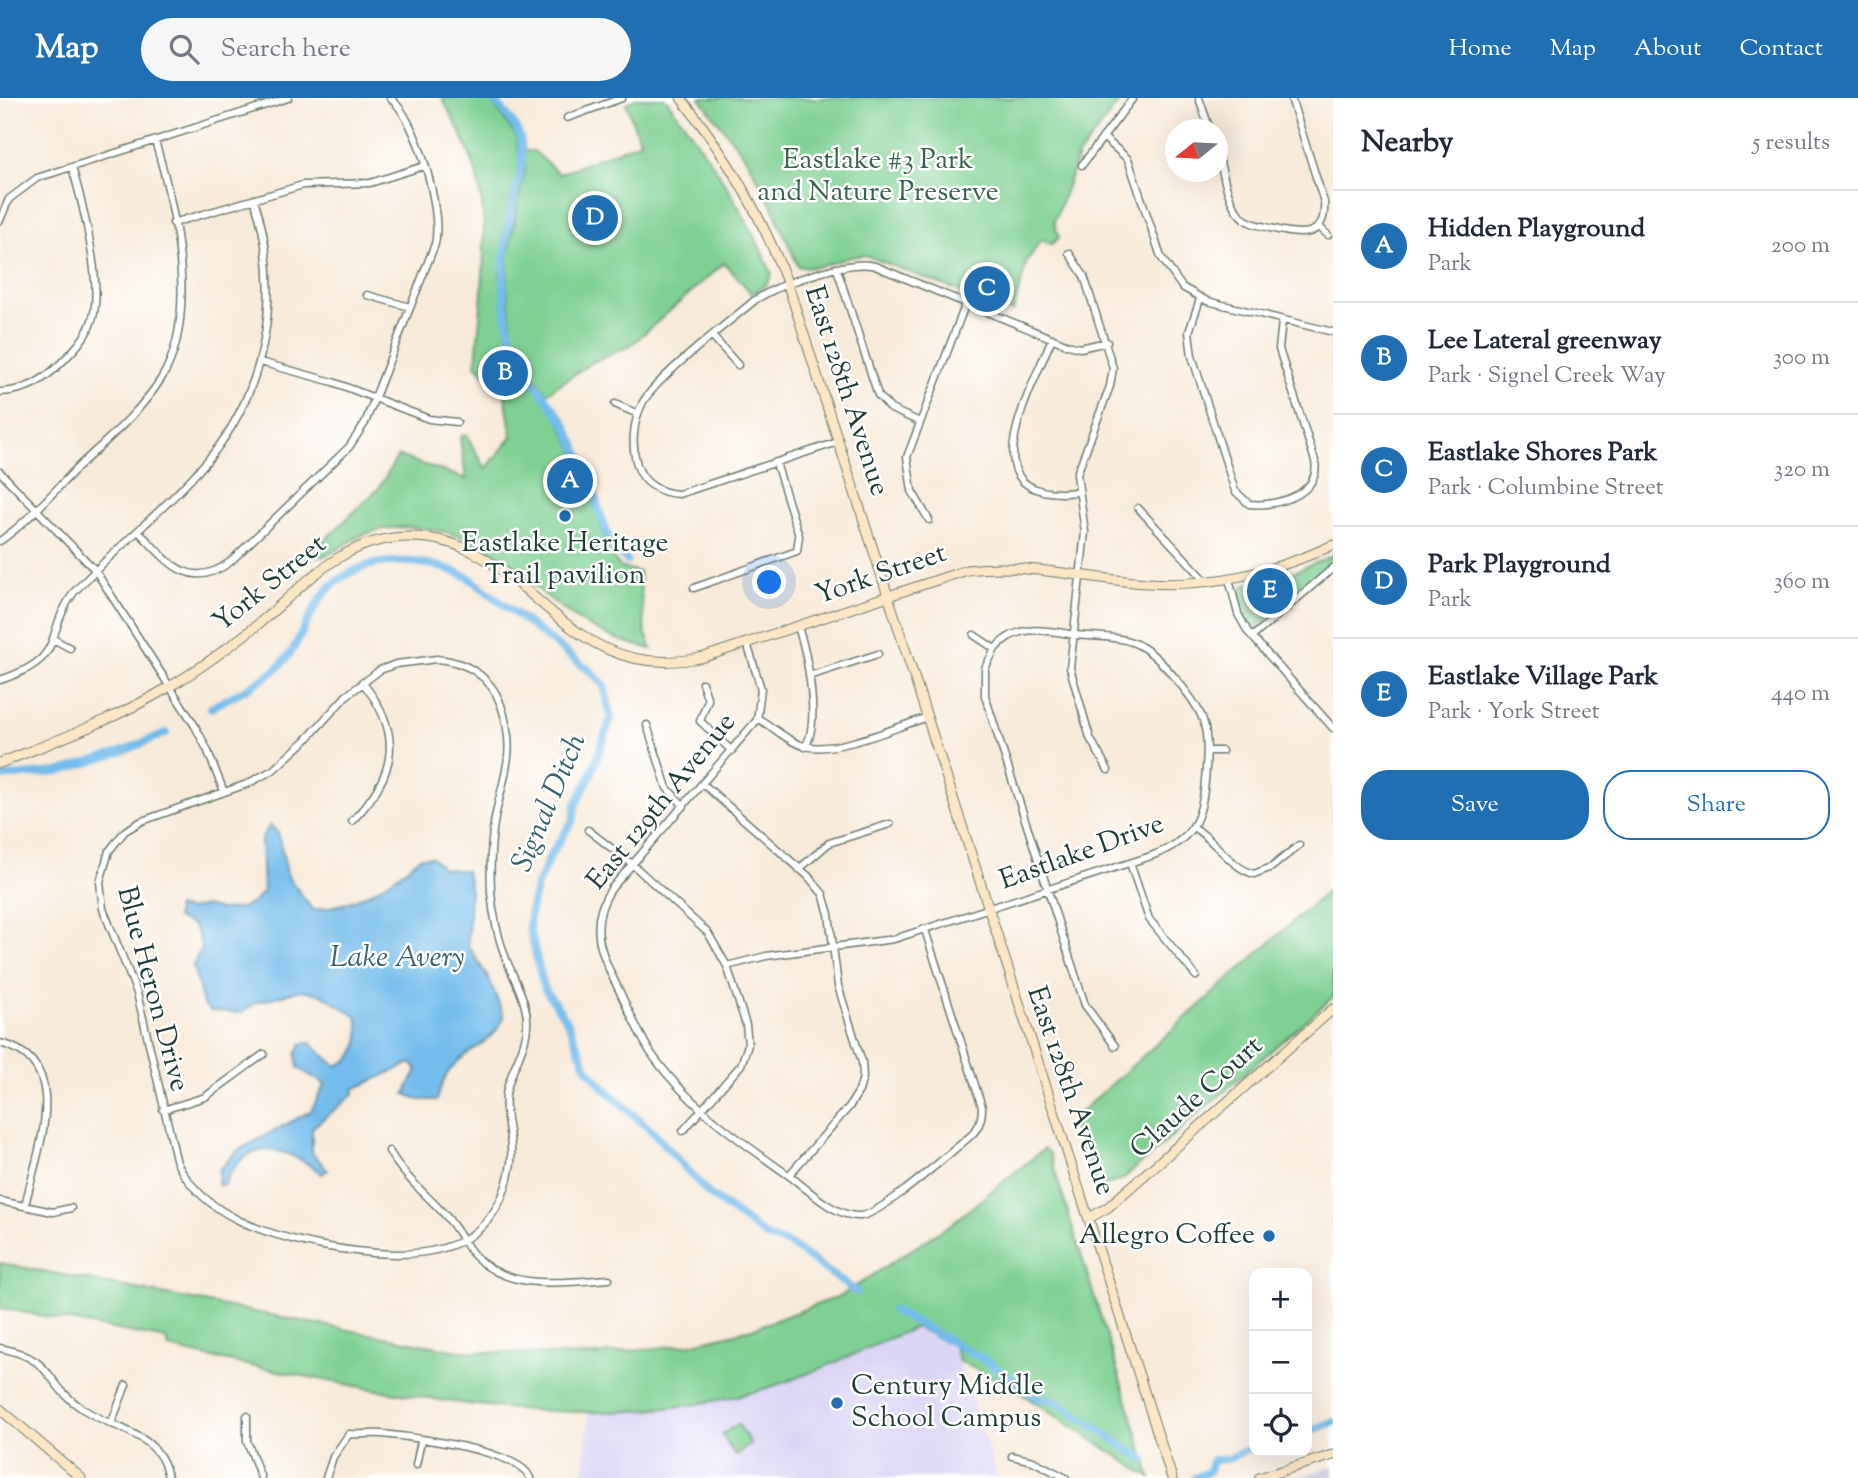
<!DOCTYPE html>
<meta charset="utf-8">
<style>
body{margin:0;font-family:"Sorts Mill Goudy",serif;background:#f6f6f7;color:#1f2937}
.controls{position:absolute;right:21px;bottom:21px;display:grid;overflow:hidden;border-radius:14px;box-shadow:0 7px 28px #0002}
.controls button{width:63px;height:63px;display:grid;place-items:center;padding:0;border:0;border-bottom:2px solid #e0e1e3;background:#fff;color:#1f2937;font:35px sans-serif}
.compass{position:absolute;left:1165px;top:21px;width:63px;height:63px;border-radius:50%;background:#fff;box-shadow:0 7px 28px #0002;rotate:252deg}
.you{position:absolute;left:770px;top:485px;width:24px;height:24px;margin:-18px;border:5px solid #fff;border-radius:50%;background:#1a73e8;box-shadow:0 0 0 10px #1a73e833}
.badge{display:grid;place-items:center;width:46px;height:46px;border-radius:50%;background:#1f6fb2;color:#fff;font-size:23px;font-weight:700}
.pin{position:absolute;translate:-50% -50%;border:4px solid #fff;box-shadow:0 2px 7px #0006}
.list{margin:0;padding:0;list-style:none}
h2{display:flex;justify-content:space-between;align-items:center;height:91px;margin:0;padding:0 28px;font-size:30px}
h2 small{font-size:23px;font-weight:400;color:#747a83}
.list li{display:grid;grid-template-columns:46px 1fr auto;gap:21px;align-items:center;box-sizing:border-box;height:112px;padding:0 28px;border-top:2px solid #e0e1e3}
.list b{display:block;font-size:26px;white-space:nowrap}
.list p{margin:0;font-size:23px;white-space:nowrap;color:#747a83}
.list em{font-size:23px;font-style:normal;color:#747a83}
.actions{display:flex;gap:14px;padding:21px 28px}
.actions a{flex:1;padding:16px 0;border:2px solid #1f6fb2;border-radius:28px;text-align:center;font-size:24px;color:#1f6fb2}
.actions .main{background:#1f6fb2;color:#fff}
.icon{flex:none;width:38px;height:38px;fill:none;stroke:currentColor;stroke-width:2;stroke-linecap:round;stroke-linejoin:round}
.map{position:relative;flex:none;width:1333px;height:1380px;overflow:hidden}
header{display:flex;align-items:center;gap:42px;box-sizing:border-box;height:98px;padding:0 35px;background:#1f6fb2;color:#fff}
header strong{font-size:33px}
nav{display:flex;gap:38px;margin-inline-start:auto;font-size:24px}
.search{width:490px;height:63px;background:#f6f6f7;display:flex;align-items:center;gap:18px;box-sizing:border-box;padding:0 24px;border-radius:38px;color:#747a83;font-size:26px}
main{display:flex}
aside{flex:1;background:#fff}
.map>svg:first-child{display:block}
.built{fill:#dcd6f6}
.industrial{fill:#c2c2dc}
.green{fill:#7fd092;stroke:#4f8663;stroke-width:2}
.water{fill:#73bceb;stroke:#497c90;stroke-width:2}
.lines{fill:none;stroke-linecap:round;stroke-linejoin:round}
.canal{stroke:#73bceb;stroke-width:8}
.street-casing{stroke:#6b7a6d;stroke-width:9}
.secondary-casing{stroke:#6b7a6d;stroke-width:11}
.street{stroke:#fff;stroke-width:6}
.secondary{stroke:#fce6c4;stroke-width:9}
.poi-dot{fill:#1f6fb2;stroke:#fff;stroke-width:2.5}
.labels{text-anchor:middle;dominant-baseline:central;stroke-width:5;stroke-linejoin:round;paint-order:stroke}
.park-label{font-size:28px;fill:#37624c;stroke:#fff}
.street-label{font-size:28px;fill:#1f3d34;stroke:#fff}
.poi-label{font-size:28px;fill:#1f3d34;stroke:#fff}
.water-label{font-size:30px;font-style:italic;fill:#38636b;stroke:#fff}
</style>
<header>
<strong>Map</strong>
<div class="search"><svg class="icon" aria-label="search" viewBox="0 0 24 24"><circle cx="10" cy="10" r="6"/><path d="M15 15l6 6"/></svg>Search here</div>
<nav><a>Home</a><a>Map</a><a>About</a><a>Contact</a></nav>
</header>
<main>
<div class="map">
<svg width="1333" height="1380" viewBox="0 0 1333 1380">
<rect width="100%" height="100%" fill="#fff"/>
<filter id="ink" filterUnits="userSpaceOnUse"><feTurbulence type="fractalNoise" baseFrequency=".0143" numOctaves="2"/><feDisplacementMap in="SourceGraphic" scale="14" xChannelSelector="R" yChannelSelector="G"/><feConvolveMatrix kernelMatrix="1 2 1 2 8 2 1 2 1" color-interpolation-filters="sRGB"/></filter>
<filter id="wash" filterUnits="userSpaceOnUse"><feTurbulence type="fractalNoise" baseFrequency=".00686" numOctaves="4" result="noise"/><feDisplacementMap in="SourceGraphic" scale="28" xChannelSelector="R" yChannelSelector="G"/><feGaussianBlur stdDeviation="1.57" result="paint"/><feColorMatrix in="noise" values="0 0 0 0 0 0 0 0 0 0 0 0 0 0 0 0 0 1.4 0 .05"/><feComposite in="paint" operator="in"/></filter>
<g filter="url(#wash)">
<rect width="100%" height="100%" fill="#f8ead8"/>
<path class="built" d="M 916,1229 L 954,1248 L 998,1380 L 583,1380 L 589,1315 L 674,1309 L 766,1290 L 824,1270 Z"/>
<path class="industrial" d="M 1333,1368 L 1333,1380 L 1297,1380 Z"/>
<path class="green" d="M 442,0 L 489,0 L 516,38 L 520,66 L 505,134 L 500,178 L 510,252 L 559,322 L 583,371 L 609,454 L 620,469 L 639,474 L 645,534 L 652,551 C 626,545 604,538 582,524 C 535,496 500,446 445,434 C 419,428 390,427 365,436 C 343,445 334,461 307,459 L 379,390 L 398,358 L 466,381 L 460,339 L 466,337 L 486,371 L 512,339 L 505,296 L 476,267 C 480,206 493,126 474,68 C 466,44 454,22 442,0 Z
M 638,0 L 665,0 C 709,56 744,111 772,176 L 767,186 L 752,196 L 724,165 L 630,248 L 591,265 L 547,295 L 514,252 L 507,189 L 508,155 L 525,71 L 523,53 L 534,53 L 559,76 L 640,44 L 626,5 Z
M 700,0 L 1122,0 L 1078,58 L 1054,124 L 1059,140 L 1051,146 L 1041,142 L 1027,163 L 1013,214 L 865,157 C 843,157 819,175 798,168 L 767,97 L 746,60 Z
M 1333,457 L 1333,465 L 1258,529 L 1247,526 L 1237,495 L 1243,488 L 1284,478 Z
M 1333,788 L 1333,899 L 1123,1081 C 1110,1086 1102,1091 1090,1080 L 1073,1030 L 1076,1018 Z
M 1044,1051 L 1049,1054 L 1151,1380 L 1006,1286 L 959,1263 L 954,1248 L 916,1229 C 855,1255 795,1286 729,1300 C 598,1328 470,1310 340,1285 C 283,1274 226,1264 169,1250 L 166,1241 L 0,1210 L 0,1165 L 458,1253 L 586,1258 L 690,1246 L 752,1231 L 842,1197 L 951,1126 Z
M 738,1326 L 751,1346 L 735,1357 L 722,1337 Z"/>
<path class="water" d="M 270,727 L 278,735 L 288,779 L 313,812 C 353,809 391,786 420,759 L 432,759 L 442,770 L 466,773 L 470,787 L 468,847 L 490,883 L 504,919 C 489,956 448,949 437,1002 L 420,1002 L 405,996 L 417,972 L 411,965 L 354,991 L 354,996 L 312,1030 L 312,1055 L 328,1072 L 322,1076 C 286,1048 246,1037 224,1087 L 218,1087 L 219,1072 L 237,1053 L 311,1013 L 325,986 L 298,970 L 296,956 L 302,945 L 310,945 L 336,968 C 359,961 362,940 357,919 L 323,897 L 302,892 L 257,904 L 241,915 L 210,913 L 203,906 L 193,867 L 202,849 L 194,828 L 176,820 L 177,809 L 188,812 L 205,808 L 221,812 L 241,810 L 253,805 L 263,793 L 261,741 Z"/>
<g class="lines">
<path class="canal" d="M 493,0 C 501,11 517,27 520,40 C 526,65 516,90 511,115 C 500,168 497,235 532,281
M 534,284 L 564,324 L 584,366 L 609,442 L 627,463
M 211,610 C 231,598 257,587 275,572 C 298,553 304,524 321,500 C 355,453 422,458 468,479 L 590,573 L 604,587 L 611,620 L 591,677 L 576,706 L 573,722 L 550,758 L 537,787 L 531,809 L 529,829 L 544,890 L 567,923 L 587,970 L 602,988 L 654,1035 L 709,1096 L 767,1139 L 789,1146 L 857,1194
M 0,679 L 58,674 L 121,654 L 166,635
M 893,1212 L 987,1263 L 1038,1300 L 1054,1302 L 1144,1361
M 1307,1334 L 1333,1324
M 1195,1380 L 1208,1374 L 1213,1362 L 1228,1361 L 1254,1348"/>
</g>
</g>
<g filter="url(#ink)">
<g class="lines">
<defs>
<path id="street" d="M 1199,0 L 1210,32
M 567,20 L 622,0
M 1103,39 L 1128,61 L 1161,159 L 1182,189 L 1207,203 L 1333,234
M 1218,56 C 1223,74 1227,103 1240,117 C 1248,126 1259,127 1270,130 C 1296,136 1327,144 1324,104 L 1291,0
M 1082,67 L 1133,0
M 0,122 L 9,101 L 37,80 L 288,0
M 173,125 L 303,87 L 370,85 L 424,68
M 1318,128 L 1328,137
M 1069,155 L 1084,178 L 1113,270 L 1110,288 L 1077,376 L 1085,434 L 1070,570 L 1090,640 L 1108,672
M 837,171 L 878,297 L 891,311 L 920,324
M 367,197 L 410,209
M 1200,201 L 1189,234 L 1192,258 L 1235,393 L 1249,406 C 1277,409 1321,396 1315,363 L 1279,251 L 1282,223
M 713,239 L 738,267
M 1052,240 C 1031,294 964,406 1077,394
M 260,264 L 333,284 L 429,321 L 457,324
M 0,294 C 26,293 43,283 61,265 C 74,252 87,239 92,222 C 104,189 82,103 72,69
M 615,306 L 638,316
M 838,344 L 679,396 C 660,395 643,386 637,367 C 631,347 633,323 643,304 C 659,277 728,225 755,202 C 778,187 849,160 875,168 L 1068,247 L 1080,250 L 1107,244
M 0,374 L 95,472 L 195,628 L 207,651 L 224,694
M 1138,410 L 1206,483
M 929,422 L 912,393 L 907,359 L 966,205
M 138,433 C 166,461 188,495 230,464 L 349,349 L 365,325 L 435,146 C 443,113 417,20 390,0
M 0,443 C 30,422 55,392 81,366 C 109,340 140,314 161,281 C 200,219 175,109 155,43
M 1229,481 L 1238,516 L 1248,534 L 1333,630
M 694,490 L 797,453 L 799,438 L 776,365
M 798,529 C 807,555 821,625 805,649
M 974,537 L 995,551 L 985,570 L 985,598 L 1085,907 L 1115,948
M 1252,539 L 1333,470
M 55,542 L 70,550
M 747,545 L 761,591 L 757,622 L 611,791 C 588,826 600,855 618,890 C 628,911 637,932 649,952 C 684,1005 740,1043 791,1079 C 810,1093 835,1119 860,1118 C 881,1117 947,1057 967,1041 C 978,1032 982,1024 982,1009 L 925,832
M 437,561 C 465,563 491,578 501,607 C 517,655 504,674 495,720 C 490,745 490,770 491,794 C 493,816 498,840 506,861 C 514,881 525,899 527,921 C 529,949 510,970 506,996 C 503,1019 514,1042 511,1065 C 496,1169 402,1162 323,1148 C 267,1137 205,1119 177,1065 L 137,895 L 103,811 L 100,784 L 109,753 L 125,733 L 142,723 L 247,686 L 273,672 L 306,642 L 346,598 L 380,572 L 396,566 Z
M 809,578 L 878,556
M 0,582 C 69,559 42,539 74,494 C 117,449 167,410 207,363 C 269,290 283,191 254,101
M 702,585 L 708,602 L 700,623 L 732,653
M 757,620 C 772,628 788,644 804,648 C 836,656 894,630 925,620
M 647,627 L 667,690 L 684,708
M 1207,653 L 1222,653
M 703,686 L 808,778 L 823,796 L 829,816 L 838,888 L 862,964 L 863,979 L 859,993 L 849,1009 L 789,1077
M 352,723 C 397,677 404,635 362,584
M 1193,729 C 1214,741 1231,770 1254,776 L 1272,769 L 1299,747
M 588,732 L 632,766 L 708,835 L 727,868 L 746,927 L 748,947 L 741,967 L 683,1033
M 1130,765 L 1149,821 L 1196,878
M 799,771 L 829,745 L 890,726
M 727,868 L 766,858 L 894,841 L 1151,758 C 1198,741 1203,716 1206,670 C 1207,654 1208,638 1203,622 C 1196,602 1161,560 1142,549 C 1121,536 1093,540 1069,536 C 1041,531 1014,527 995,551
M 0,945 C 76,963 36,1055 25,1108
M 163,1012 L 205,999 L 264,956
M 389,1053 C 404,1079 426,1096 446,1118 C 457,1130 464,1146 474,1157 C 508,1194 565,1184 609,1181
M 0,1103 L 53,1114 L 71,1110
M 0,1250 C 55,1261 44,1284 80,1309 C 111,1332 161,1333 168,1380
M 247,1318 L 247,1343 L 261,1380
M 111,1326 L 126,1287
M 1012,1358 L 1033,1363 L 1066,1380
M 416,1367 L 421,1343
M 326,1380 L 333,1359 L 349,1336 C 360,1337 370,1335 382,1336 C 411,1339 520,1352 530,1380"/>
<path id="secondary" d="M 681,0 C 727,58 762,117 788,187 C 917,584 1041,983 1172,1380
M 0,665 C 58,642 116,621 169,589 C 200,571 228,550 256,528 C 303,489 341,440 407,439 C 532,436 557,592 704,559 L 967,472 C 1026,464 1088,481 1147,485 C 1211,489 1275,474 1333,447
M 1089,1120 L 1107,1110 L 1333,911
M 0,1311 L 81,1380
M 1259,1380 L 1333,1357"/>
</defs>
<use href="#street" class="street-casing"/>
<use href="#secondary" class="secondary-casing"/>
<use href="#street" class="street"/>
<use href="#secondary" class="secondary"/>
</g>
</g>
<g class="poi-dot">
<circle cx="565" cy="418" r="7"/>
<circle cx="1269" cy="1138" r="7"/>
<circle cx="837" cy="1305" r="7"/>
</g>
<g class="labels">
<g class="park-label">
<text x="878" y="63">Eastlake #3 Park<tspan x="878" dy="32">and Nature Preserve</tspan></text>
</g>
<g class="street-label">
<text transform="translate(846 293) rotate(72)">East 128th Avenue</text>
<text transform="translate(881 477) rotate(-19)">York Street</text>
<text transform="translate(270 486) rotate(-39)">York Street</text>
<text transform="translate(662 704) rotate(-51)">East 129th Avenue</text>
<text transform="translate(1082 755) rotate(-20)">Eastlake Drive</text>
<text transform="translate(152 891) rotate(75)">Blue Heron Drive</text>
<text transform="translate(1070 993) rotate(71)">East 128th Avenue</text>
<text transform="translate(1197 1000) rotate(-42)">Claude Court</text>
</g>
<g class="poi-label">
<text x="565" y="446">Eastlake Heritage<tspan x="565" dy="32">Trail pavilion</tspan></text>
<text x="1255" y="1138" text-anchor="end">Allegro Coffee</text>
<text x="851" y="1289" text-anchor="start">Century Middle<tspan x="851" dy="32">School Campus</tspan></text>
</g>
<g class="water-label">
<text transform="translate(550 705) rotate(-67)">Signal Ditch</text>
<text x="397" y="860">Lake Avery</text>
</g>
</g>
</svg>
<div class="controls">
<button>+</button>
<button>−</button>
<button><svg class="icon" aria-label="locate" viewBox="0 0 24 24"><circle cx="12" cy="12" r="6"/><path d="M12 2v4M12 18v4M2 12h4M18 12h4"/></svg></button>
</div>
<svg class="compass" viewBox="-18 -18 36 36"><path d="M0-13l5 13h-10z" fill="#e53935"/><path d="M0 13l5-13h-10z" fill="#747a83"/></svg>
<div class="you"></div>
<div class="pin badge" style="left:570px;top:383px">A</div>
<div class="pin badge" style="left:505px;top:275px">B</div>
<div class="pin badge" style="left:987px;top:191px">C</div>
<div class="pin badge" style="left:595px;top:120px">D</div>
<div class="pin badge" style="left:1270px;top:493px">E</div>
</div>
<aside>
<h2>Nearby<small>5 results</small></h2>
<ul class="list">
<li><span class="badge">A</span><div><b>Hidden Playground</b><p>Park</p></div><em>200 m</em></li>
<li><span class="badge">B</span><div><b>Lee Lateral greenway</b><p>Park · Signel Creek Way</p></div><em>300 m</em></li>
<li><span class="badge">C</span><div><b>Eastlake Shores Park</b><p>Park · Columbine Street</p></div><em>320 m</em></li>
<li><span class="badge">D</span><div><b>Park Playground</b><p>Park</p></div><em>360 m</em></li>
<li><span class="badge">E</span><div><b>Eastlake Village Park</b><p>Park · York Street</p></div><em>440 m</em></li>
</ul>
<div class="actions"><a class="main">Save</a><a>Share</a></div>
</aside>
</main>
